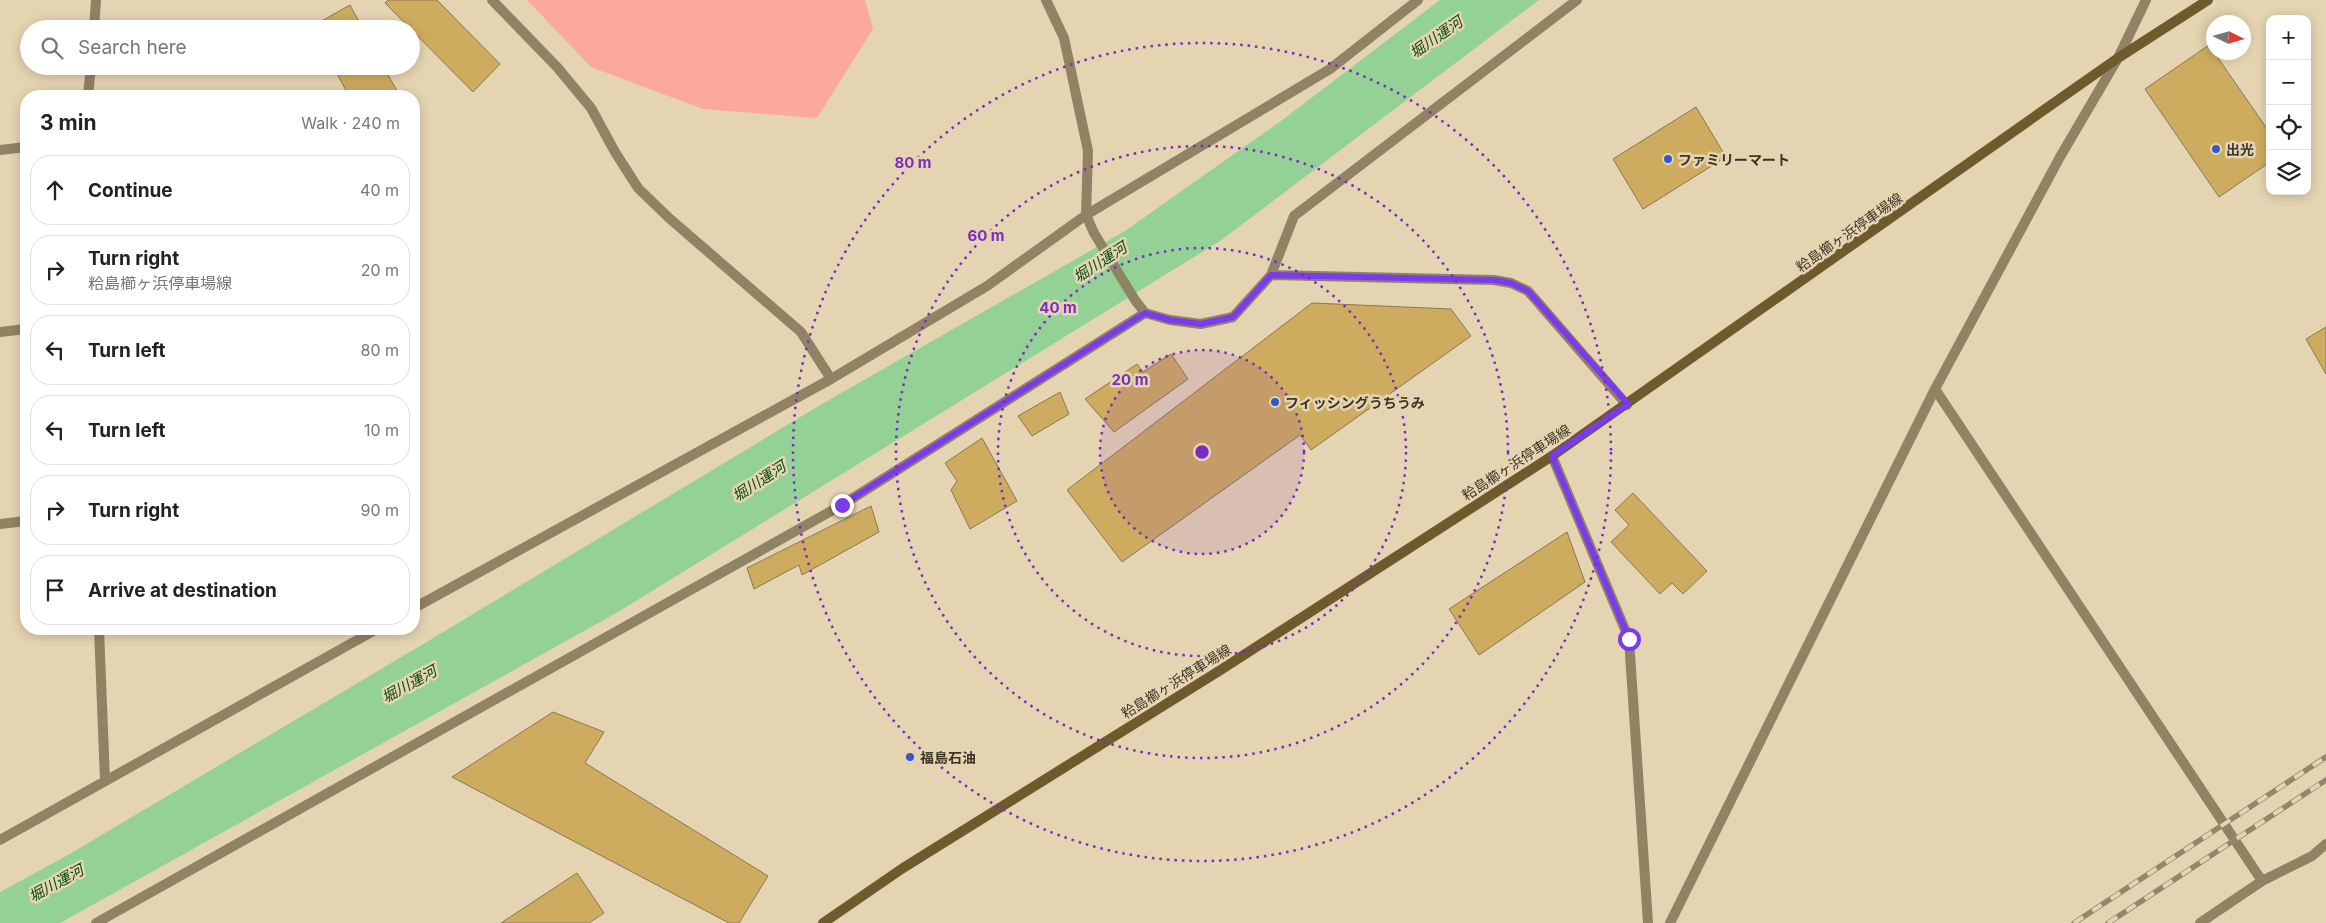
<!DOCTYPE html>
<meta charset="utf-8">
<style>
body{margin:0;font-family:Inter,"Noto Sans JP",sans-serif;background:#f2f2f2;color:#222}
.controls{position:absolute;right:15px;top:15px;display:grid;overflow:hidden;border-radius:10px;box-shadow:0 2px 12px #0003}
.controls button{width:45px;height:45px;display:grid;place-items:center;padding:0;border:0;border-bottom:1px solid #e0e0e0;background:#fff;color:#222;font:25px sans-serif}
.compass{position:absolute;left:2206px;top:15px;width:45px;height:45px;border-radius:50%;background:#fff;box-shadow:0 2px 12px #0003;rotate:95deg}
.stop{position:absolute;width:15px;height:15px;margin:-11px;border:4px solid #7c3aed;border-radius:50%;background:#fff}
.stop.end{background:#7c3aed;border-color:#fff;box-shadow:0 1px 5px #0008}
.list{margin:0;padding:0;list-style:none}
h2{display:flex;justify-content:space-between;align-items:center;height:65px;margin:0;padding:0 20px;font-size:21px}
h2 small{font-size:16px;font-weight:400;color:#767676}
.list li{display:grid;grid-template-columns:32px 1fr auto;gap:15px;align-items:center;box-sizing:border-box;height:70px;margin:0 10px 10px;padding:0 10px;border:1px solid #e0e0e0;border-radius:20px}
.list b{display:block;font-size:19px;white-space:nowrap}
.list p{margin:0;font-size:16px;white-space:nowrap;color:#767676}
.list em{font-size:16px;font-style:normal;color:#767676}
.icon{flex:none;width:28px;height:28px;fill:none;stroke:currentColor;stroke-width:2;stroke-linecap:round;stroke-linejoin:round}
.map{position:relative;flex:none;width:2326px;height:923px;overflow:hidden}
.search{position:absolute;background:#fff;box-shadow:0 2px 12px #0003;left:20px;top:20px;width:400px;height:55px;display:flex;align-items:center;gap:12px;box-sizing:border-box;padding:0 18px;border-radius:28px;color:#767676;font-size:19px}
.panel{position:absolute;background:#fff;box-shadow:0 2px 12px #0003;left:20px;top:90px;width:400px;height:545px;border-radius:20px}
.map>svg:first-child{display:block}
.green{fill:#fba89f}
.water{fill:#93d196}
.building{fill:#ceac5f;stroke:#877857}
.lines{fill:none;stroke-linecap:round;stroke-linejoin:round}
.street{stroke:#908264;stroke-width:10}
.secondary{stroke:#6e5a2a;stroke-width:10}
.rail-casing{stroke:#92866d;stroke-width:5.5}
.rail{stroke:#e5d4b1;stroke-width:4;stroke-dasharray:11;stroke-linecap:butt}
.route{stroke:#7c3aed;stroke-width:6}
.ring{fill:none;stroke:#7b2cbf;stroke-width:2.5;stroke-dasharray:2.5 5}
.poi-dot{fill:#3259c9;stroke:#e5d4b1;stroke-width:2}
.labels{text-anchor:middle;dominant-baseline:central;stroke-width:5;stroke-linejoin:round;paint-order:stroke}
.poi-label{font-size:14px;font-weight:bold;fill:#3c3527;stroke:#e5d4b1;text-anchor:start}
.street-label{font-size:14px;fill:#3c3527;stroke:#e5d4b1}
.water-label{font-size:15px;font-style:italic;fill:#084d16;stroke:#e5d4b1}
.centre{fill:#7b2cbf;stroke:#e5d4b1;stroke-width:2.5}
.ring-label{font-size:15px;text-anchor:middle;font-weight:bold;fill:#7b2cbf;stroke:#e5d4b1;stroke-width:5;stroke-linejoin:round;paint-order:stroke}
</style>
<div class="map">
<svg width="2326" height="923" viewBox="0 0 2326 923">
<rect width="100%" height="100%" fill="#e5d4b1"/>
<path class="green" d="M 527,0 L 865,0 L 873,29 L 817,118 L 703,109 L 591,67 Z"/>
<path class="water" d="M 1440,0 L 1539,0 L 1220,241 L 618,612 L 60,923 L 0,923 L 0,892 L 68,855 L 425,643 L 822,404 L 1125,231 L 1281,121 Z"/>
<path class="building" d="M 388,0 L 437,0 L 500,64 L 473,92 L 385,3 Z
M 350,5 L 363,29 L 312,29 L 311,27 Z
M 2209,45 L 2270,133 L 2270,162 L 2219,197 L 2145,89 Z
M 333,66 L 383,66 L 400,96 L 349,96 Z
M 1696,107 L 1726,157 L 1643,209 L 1613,159 Z
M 1312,303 L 1451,309 L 1471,336 L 1311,450 L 1300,435 L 1122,562 L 1067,490 Z
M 2326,327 L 2326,374 L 2306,339 Z
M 1171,354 L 1188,379 L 1114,432 L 1085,399 L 1137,364 L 1143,372 Z
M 1060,392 L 1069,414 L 1032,436 L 1018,416 Z
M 982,438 L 1017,501 L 970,529 L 951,490 L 957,481 L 945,463 Z
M 1633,493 L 1707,571 L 1683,594 L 1672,583 L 1660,594 L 1611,542 L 1629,525 L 1615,510 Z
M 871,506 L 879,532 L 802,575 L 799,565 L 754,589 L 747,568 Z
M 1567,532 L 1585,582 L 1479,655 L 1449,609 Z
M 553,712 L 604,732 L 585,763 L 768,876 L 739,923 L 729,923 L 452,777 Z
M 577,873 L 604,913 L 589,923 L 501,923 Z"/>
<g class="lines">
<path class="street" d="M 492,0 L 557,67 L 591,108 L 615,152 L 638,188 L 669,218 L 801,332 L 831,379
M 1046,0 L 1064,38 L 1088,151 L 1086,215 L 1094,233 L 1135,300 L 1145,313 L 1170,320 L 1201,324 L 1233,317 L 1271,275 L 1294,216 L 1577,0
M 94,29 L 96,0
M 88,96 L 91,66
M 0,150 L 26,147
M 1271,275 L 1494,280 L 1511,283 L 1528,291 L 1627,405
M 0,332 L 26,329
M 1935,389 L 2262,881
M 1552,456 L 1629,639 L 1648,923
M 0,524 L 26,521
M 414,608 L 831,379 L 987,286 L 1086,215 L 1330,69 L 1418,0
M 99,629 L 105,780
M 0,840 L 377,629
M 96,923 L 842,505 L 1145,313
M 1670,923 L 1935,389 L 2060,157 L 2118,58 L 2146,0
M 2200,923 L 2262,881 L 2312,856 L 2326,844"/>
<path class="secondary" d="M 823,923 L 903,868 L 1219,671 L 1552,456 L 2118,58 L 2208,0"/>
<defs>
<path id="rail" d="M 2074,923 L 2326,757
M 2108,923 L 2326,780"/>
</defs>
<use href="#rail" class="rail-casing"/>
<use href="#rail" class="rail"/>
</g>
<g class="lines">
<path class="route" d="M 842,505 L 1145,313 L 1170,320 L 1201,324 L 1233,317 L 1271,275 L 1494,280 L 1511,283 L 1528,291 L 1628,404 L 1552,456 L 1629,639"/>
</g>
<circle cx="1202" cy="452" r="102" fill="#7b2cbf" fill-opacity=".12"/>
<g class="ring">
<circle cx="1202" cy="452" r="102"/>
<circle cx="1202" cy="452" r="204"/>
<circle cx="1202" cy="452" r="306"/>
<circle cx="1202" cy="452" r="409"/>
</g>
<g class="poi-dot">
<circle cx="2216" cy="149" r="5"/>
<circle cx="1668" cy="159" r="5"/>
<circle cx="1275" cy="402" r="5"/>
<circle cx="910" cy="757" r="5"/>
</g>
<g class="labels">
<g class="poi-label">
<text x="2226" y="149">出光</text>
<text x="1678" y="159">ファミリーマート</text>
<text x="1285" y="402">フィッシングうちうみ</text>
<text x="920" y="757">福島石油</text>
</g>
<g class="street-label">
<text transform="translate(1849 232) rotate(-35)">粭島櫛ヶ浜停車場線</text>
<text transform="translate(1516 462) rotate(-33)">粭島櫛ヶ浜停車場線</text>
<text transform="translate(1176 681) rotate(-32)">粭島櫛ヶ浜停車場線</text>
</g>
<g class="water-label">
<text transform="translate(1436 37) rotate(-35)">堀川運河</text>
<text transform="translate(1100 262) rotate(-33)">堀川運河</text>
<text transform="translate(759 481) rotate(-33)">堀川運河</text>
<text transform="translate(409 684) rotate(-29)">堀川運河</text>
<text transform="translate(56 883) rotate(-29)">堀川運河</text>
</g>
</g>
<circle cx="1202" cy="452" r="8" class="centre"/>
<g class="ring-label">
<text x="913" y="168">80 m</text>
<text x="986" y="241">60 m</text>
<text x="1058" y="313">40 m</text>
<text x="1130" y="385">20 m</text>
</g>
</svg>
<div class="controls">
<button>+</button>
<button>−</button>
<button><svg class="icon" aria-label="locate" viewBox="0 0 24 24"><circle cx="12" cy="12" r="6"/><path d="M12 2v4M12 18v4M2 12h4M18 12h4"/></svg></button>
<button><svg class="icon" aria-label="layers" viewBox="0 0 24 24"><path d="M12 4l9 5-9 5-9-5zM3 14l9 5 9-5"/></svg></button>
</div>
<svg class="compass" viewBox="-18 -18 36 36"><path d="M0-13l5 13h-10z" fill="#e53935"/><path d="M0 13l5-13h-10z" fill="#767676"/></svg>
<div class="stop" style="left:1629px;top:639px"></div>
<div class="stop end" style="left:842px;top:505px"></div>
<div class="search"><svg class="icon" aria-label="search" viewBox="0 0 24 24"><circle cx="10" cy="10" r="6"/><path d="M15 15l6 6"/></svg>Search here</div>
<section class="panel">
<h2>3 min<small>Walk · 240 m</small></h2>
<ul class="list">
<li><svg class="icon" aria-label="ahead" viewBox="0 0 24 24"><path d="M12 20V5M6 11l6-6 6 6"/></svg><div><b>Continue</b></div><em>40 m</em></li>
<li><svg class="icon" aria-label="right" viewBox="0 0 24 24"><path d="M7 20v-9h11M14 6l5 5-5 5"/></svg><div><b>Turn right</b><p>粭島櫛ヶ浜停車場線</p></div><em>20 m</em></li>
<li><svg class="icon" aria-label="left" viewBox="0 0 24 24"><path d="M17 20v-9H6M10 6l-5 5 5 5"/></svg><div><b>Turn left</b></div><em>80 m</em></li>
<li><svg class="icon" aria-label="left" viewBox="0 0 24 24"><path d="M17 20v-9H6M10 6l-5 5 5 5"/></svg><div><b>Turn left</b></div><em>10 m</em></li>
<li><svg class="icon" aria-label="right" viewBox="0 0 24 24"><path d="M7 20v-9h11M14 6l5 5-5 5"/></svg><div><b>Turn right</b></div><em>90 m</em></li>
<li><svg class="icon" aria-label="arrive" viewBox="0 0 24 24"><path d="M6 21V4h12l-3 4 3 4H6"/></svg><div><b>Arrive at destination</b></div></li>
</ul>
</section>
</div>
